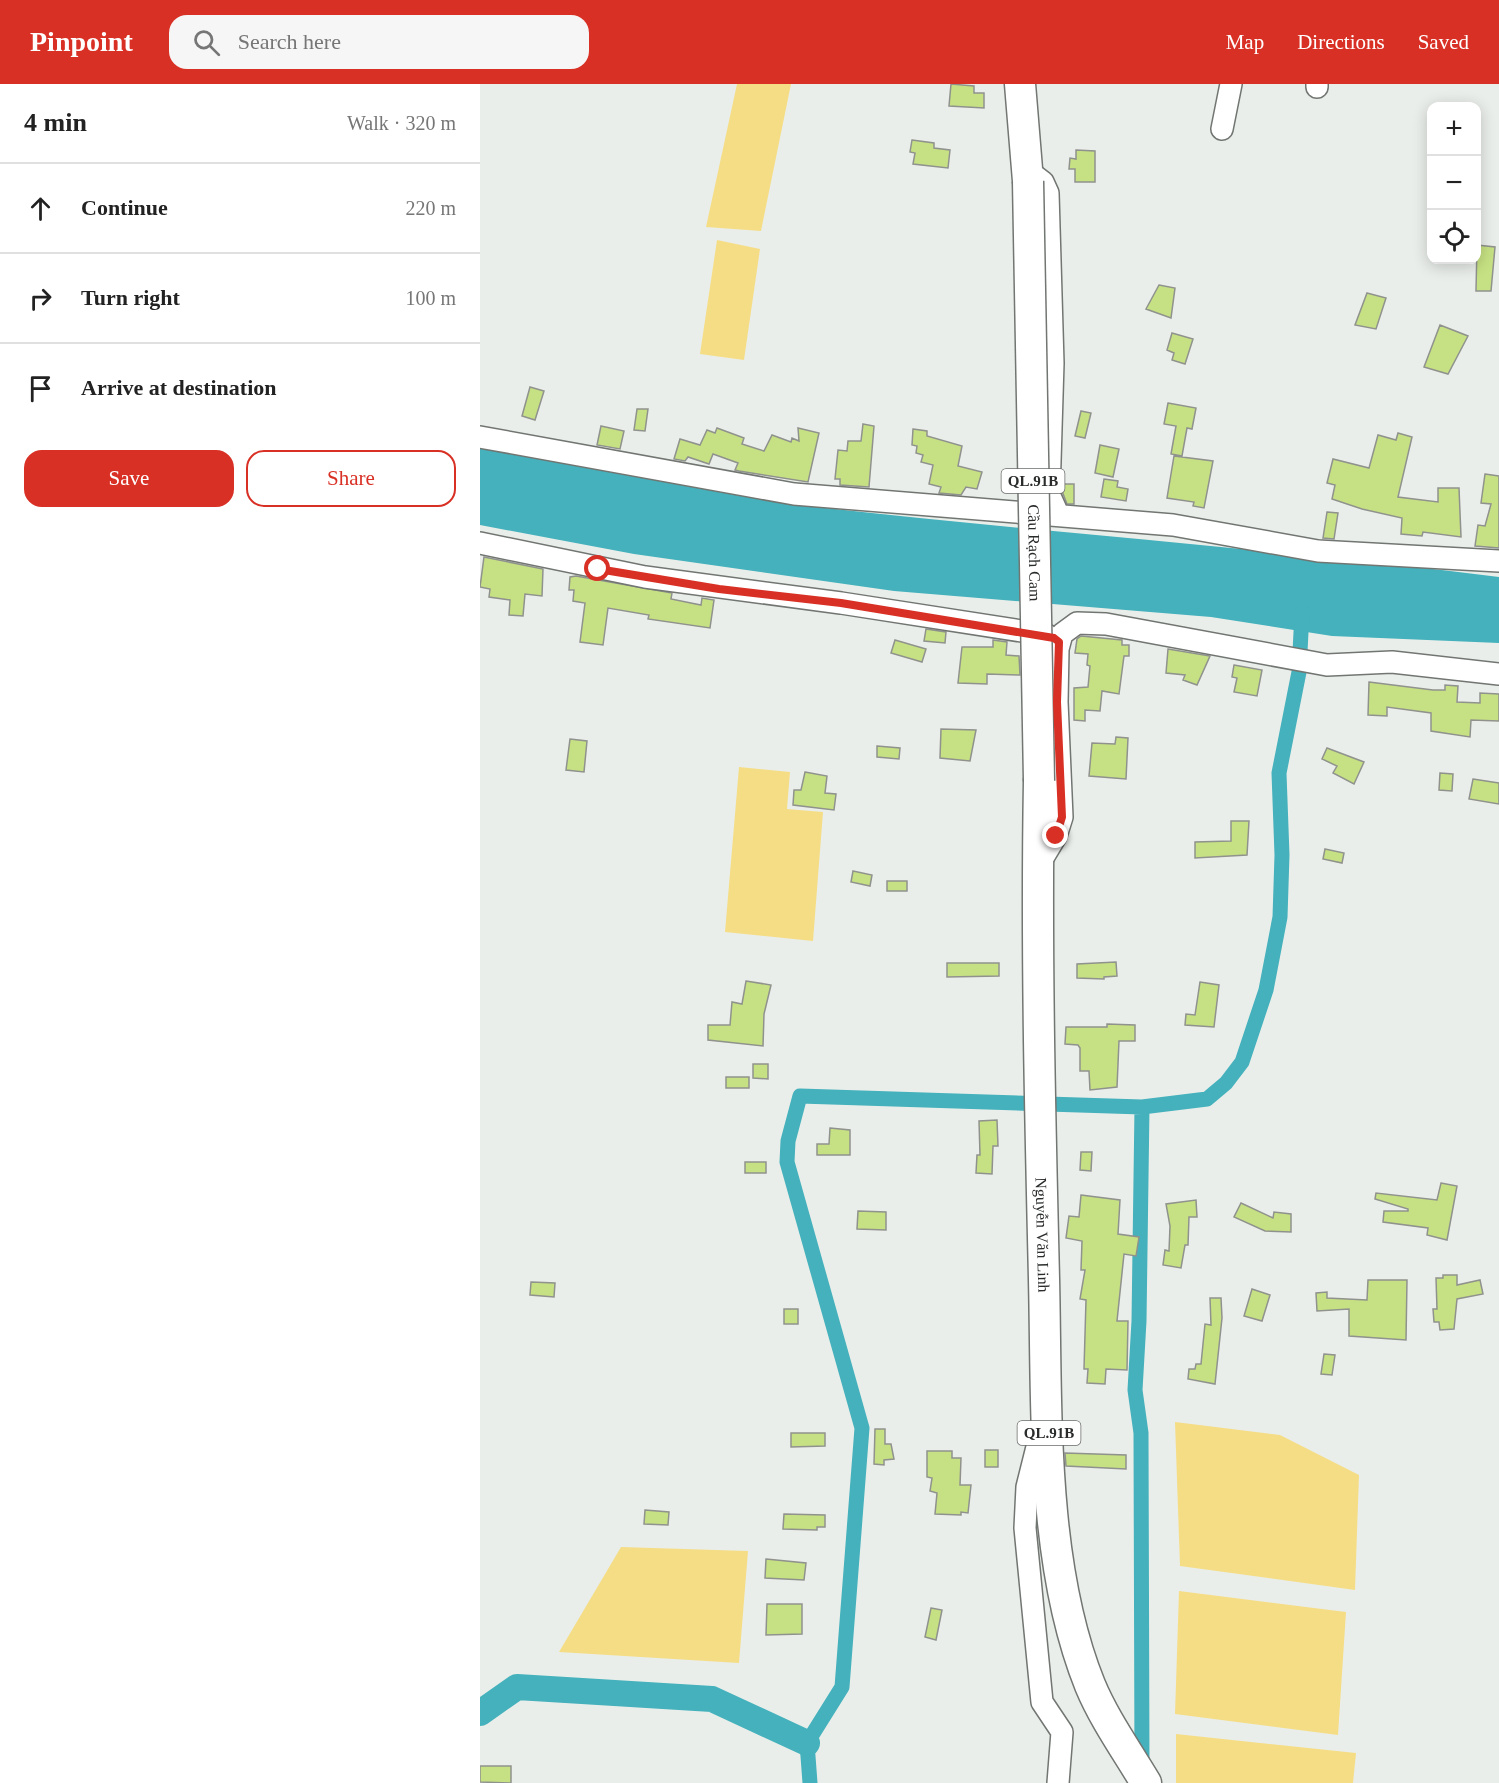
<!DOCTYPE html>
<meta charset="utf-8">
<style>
body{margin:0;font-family:Georgia,serif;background:#f6f6f6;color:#222}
.controls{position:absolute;right:18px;top:18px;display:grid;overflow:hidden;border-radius:12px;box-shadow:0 3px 15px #0003}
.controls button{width:54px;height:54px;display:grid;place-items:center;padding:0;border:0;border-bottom:2px solid #e0e0e0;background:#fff;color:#222;font:30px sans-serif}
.stop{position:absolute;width:18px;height:18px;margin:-14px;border:4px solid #d93025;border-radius:50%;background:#fff}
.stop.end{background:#d93025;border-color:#fff;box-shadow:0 2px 6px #0008}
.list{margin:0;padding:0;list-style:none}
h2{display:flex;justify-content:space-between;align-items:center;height:78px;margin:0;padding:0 24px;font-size:26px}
h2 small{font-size:20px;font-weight:400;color:#767676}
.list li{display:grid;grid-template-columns:39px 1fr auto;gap:18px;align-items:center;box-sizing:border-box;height:90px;padding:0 24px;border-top:2px solid #e0e0e0}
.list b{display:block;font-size:22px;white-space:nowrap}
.list em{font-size:20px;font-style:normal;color:#767676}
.actions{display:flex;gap:12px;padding:18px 24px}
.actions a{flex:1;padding:14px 0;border:2px solid #d93025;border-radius:18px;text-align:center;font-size:21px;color:#d93025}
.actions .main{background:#d93025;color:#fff}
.icon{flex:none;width:33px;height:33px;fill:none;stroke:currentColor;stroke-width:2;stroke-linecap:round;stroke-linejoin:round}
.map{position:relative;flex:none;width:1019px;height:1699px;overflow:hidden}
header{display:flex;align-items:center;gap:36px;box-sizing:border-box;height:84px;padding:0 30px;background:#d93025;color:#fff}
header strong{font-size:28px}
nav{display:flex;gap:33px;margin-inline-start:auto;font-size:21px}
.search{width:420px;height:54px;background:#f6f6f6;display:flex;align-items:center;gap:15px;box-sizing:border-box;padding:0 21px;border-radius:18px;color:#767676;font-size:22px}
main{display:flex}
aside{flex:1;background:#fff}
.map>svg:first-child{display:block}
.green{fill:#f5dd86}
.water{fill:#44b1bc}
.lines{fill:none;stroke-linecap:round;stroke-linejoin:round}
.canal{stroke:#44b1bc;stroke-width:15}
.river{stroke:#44b1bc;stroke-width:26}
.building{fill:#c6e183;stroke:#90928d;stroke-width:1.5}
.minor-casing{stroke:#727672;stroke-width:24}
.highway-casing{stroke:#727672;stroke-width:33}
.minor{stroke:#fff;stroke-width:21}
.highway{stroke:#fff;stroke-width:30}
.highway-bridge-casing{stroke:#727672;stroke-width:33;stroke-linecap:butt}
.highway-bridge{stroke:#fff;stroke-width:30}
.route{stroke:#d93025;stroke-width:8}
.labels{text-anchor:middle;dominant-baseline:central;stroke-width:5;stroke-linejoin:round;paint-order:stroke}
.shield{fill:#fff;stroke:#6a6b6b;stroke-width:1.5}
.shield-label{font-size:15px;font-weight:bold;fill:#2a2c2b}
.street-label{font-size:16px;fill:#2a2c2b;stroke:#fff}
</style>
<header>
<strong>Pinpoint</strong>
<div class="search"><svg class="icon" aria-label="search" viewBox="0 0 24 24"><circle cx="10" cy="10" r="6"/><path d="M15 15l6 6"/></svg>Search here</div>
<nav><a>Map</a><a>Directions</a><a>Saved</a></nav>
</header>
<main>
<aside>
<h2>4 min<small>Walk · 320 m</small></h2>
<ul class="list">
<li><svg class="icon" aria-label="ahead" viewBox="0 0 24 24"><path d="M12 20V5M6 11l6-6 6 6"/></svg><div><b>Continue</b></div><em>220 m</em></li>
<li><svg class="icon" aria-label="right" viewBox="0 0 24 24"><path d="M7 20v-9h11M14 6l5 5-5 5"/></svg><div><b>Turn right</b></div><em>100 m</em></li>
<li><svg class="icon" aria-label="arrive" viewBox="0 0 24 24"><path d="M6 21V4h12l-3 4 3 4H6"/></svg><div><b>Arrive at destination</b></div></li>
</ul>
<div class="actions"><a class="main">Save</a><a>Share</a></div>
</aside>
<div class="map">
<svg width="1019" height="1699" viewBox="0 0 1019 1699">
<rect width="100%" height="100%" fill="#eaeeea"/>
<path class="green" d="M 257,0 L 311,0 L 281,147 L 226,143 Z
M 237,156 L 280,165 L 264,276 L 220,270 Z
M 259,683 L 310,688 L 307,725 L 343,728 L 333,857 L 245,848 Z
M 695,1338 L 800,1351 L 879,1391 L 875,1506 L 700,1482 Z
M 141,1463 L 268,1467 L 259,1579 L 79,1568 Z
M 699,1507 L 866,1528 L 858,1651 L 695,1630 Z
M 696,1650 L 876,1669 L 873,1699 L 696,1699 Z"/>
<path class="water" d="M 0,361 C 115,381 229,411 346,424 C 570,449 795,465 1019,493 L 1019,559 L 852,552 L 731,533 L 414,507 L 154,470 L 0,441 Z"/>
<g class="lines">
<path class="canal" d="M 662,1023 L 659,1237 L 655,1306 L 661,1349 L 662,1684
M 330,1699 L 327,1659 L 362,1603 L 382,1344 L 307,1078 L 308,1057 L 320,1012 L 662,1023 L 727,1015 L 746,999 L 762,978 L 786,906 L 800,833 L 802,771 L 799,689 L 819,588 L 822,528"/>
<path class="river" d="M 0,1629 L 37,1603 L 232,1615 L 327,1659"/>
</g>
<path class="building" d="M 471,0 L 494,2 L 494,9 L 504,9 L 504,24 L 469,22 Z
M 432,56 L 454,59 L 454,64 L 470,66 L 468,84 L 433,80 L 435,69 L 430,68 Z
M 596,66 L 615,67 L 615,98 L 595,98 L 595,85 L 589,85 L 590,74 L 596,75 Z
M 997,161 L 1015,163 L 1011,207 L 996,207 Z
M 679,201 L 695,204 L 691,234 L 666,225 Z
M 887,209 L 906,214 L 896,245 L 875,241 Z
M 960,241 L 988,252 L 968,290 L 944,283 Z
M 692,249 L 713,255 L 705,280 L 692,276 L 694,269 L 687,266 Z
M 50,303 L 64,307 L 55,336 L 42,332 Z
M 688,319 L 716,324 L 712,345 L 707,344 L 702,372 L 691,370 L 696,342 L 684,340 Z
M 157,325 L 168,325 L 165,347 L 154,346 Z
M 601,327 L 611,329 L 605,354 L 595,352 Z
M 383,340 L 394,342 L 389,403 L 360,401 L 360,395 L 355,395 L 358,366 L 367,367 L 368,357 L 381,357 Z
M 121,342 L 144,347 L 140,365 L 117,361 Z
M 237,344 L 264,354 L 262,360 L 284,367 L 292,351 L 311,358 L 312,354 L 319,357 L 318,344 L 339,349 L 328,398 L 259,387 L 255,386 L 258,379 L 233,370 L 229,380 L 208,373 L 205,377 L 194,375 L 200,355 L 220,361 L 227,346 L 235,349 Z
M 433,345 L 447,347 L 447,352 L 482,362 L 478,382 L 502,388 L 497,405 L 486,403 L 481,411 L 459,409 L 461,403 L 449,400 L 453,381 L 441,378 L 443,371 L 436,369 L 437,362 L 432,361 Z
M 918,349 L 932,353 L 918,413 L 958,418 L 958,404 L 979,404 L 981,453 L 943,448 L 942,452 L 921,450 L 922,434 L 882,425 L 852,415 L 855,401 L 847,399 L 853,375 L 889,384 L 898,351 L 916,356 Z
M 620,361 L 639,365 L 633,393 L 615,389 Z
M 694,372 L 733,377 L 724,424 L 713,422 L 714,418 L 687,414 Z
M 1005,390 L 1019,392 L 1019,464 L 995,462 L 998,441 L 1005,442 L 1011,420 L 1001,419 Z
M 624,395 L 638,397 L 637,403 L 648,405 L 646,417 L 621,413 Z
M 582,400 L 594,400 L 594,420 L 587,420 L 582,407 Z
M 847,428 L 858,429 L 854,455 L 843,454 Z
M 4,473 L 63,485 L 62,512 L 45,510 L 43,532 L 29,531 L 30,516 L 9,513 L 10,505 L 0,503 Z
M 96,492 L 192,509 L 191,515 L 221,521 L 222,514 L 234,516 L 230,544 L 168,535 L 169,531 L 128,524 L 123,561 L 100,558 L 105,519 L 93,517 L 94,506 L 89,506 L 90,493 Z
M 446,545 L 466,548 L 465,559 L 444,557 Z
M 601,552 L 642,556 L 642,561 L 649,561 L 649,572 L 644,572 L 639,610 L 622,607 L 620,627 L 605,626 L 605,637 L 594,636 L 594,604 L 608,603 L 610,582 L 607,581 L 608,570 L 595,569 L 597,555 Z
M 415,556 L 446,565 L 442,578 L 411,569 Z
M 513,556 L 527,558 L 526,571 L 539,572 L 540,591 L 507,590 L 507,600 L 478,599 L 482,563 L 513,563 Z
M 688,565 L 730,572 L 717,601 L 703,596 L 705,591 L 686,589 Z
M 754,581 L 782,586 L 777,612 L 754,608 L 757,594 L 752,593 Z
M 889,598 L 953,606 L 965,606 L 965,601 L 978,602 L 977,618 L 1000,619 L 1000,609 L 1019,610 L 1019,637 L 991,636 L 990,653 L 951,647 L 951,629 L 907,623 L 907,632 L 888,631 Z
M 461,645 L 496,646 L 490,677 L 460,674 Z
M 636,653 L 648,654 L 646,695 L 609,692 L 612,659 L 635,660 Z
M 90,655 L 107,657 L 104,688 L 86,686 Z
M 397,662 L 420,664 L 419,675 L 397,673 Z
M 847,664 L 884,678 L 874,700 L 853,689 L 857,682 L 842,675 Z
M 325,688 L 347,692 L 345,709 L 356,710 L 354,726 L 313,721 L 314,706 L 321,706 Z
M 960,689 L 973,690 L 972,707 L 959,706 Z
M 993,695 L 1019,699 L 1019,720 L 989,715 Z
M 751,737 L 769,737 L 767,771 L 715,774 L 715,758 L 751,757 Z
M 845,765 L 864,769 L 862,779 L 843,775 Z
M 373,787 L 392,791 L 390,802 L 371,798 Z
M 407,797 L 427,797 L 427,807 L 407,807 Z
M 636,878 L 637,892 L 624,893 L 624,895 L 597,894 L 597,880 Z
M 467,879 L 519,879 L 519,892 L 467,893 Z
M 266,897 L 291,901 L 284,930 L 283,962 L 228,956 L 228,941 L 250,941 L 252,918 L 262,920 Z
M 720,898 L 739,901 L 734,943 L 705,941 L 706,930 L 715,931 Z
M 627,940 L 655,941 L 655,957 L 639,957 L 637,1003 L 610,1006 L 609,987 L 600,987 L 600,964 L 598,961 L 585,960 L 586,943 L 627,943 Z
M 273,980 L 288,980 L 288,995 L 273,994 Z
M 246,993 L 269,993 L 269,1004 L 246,1004 Z
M 517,1036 L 518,1062 L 513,1062 L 512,1090 L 496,1089 L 497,1071 L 500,1071 L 499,1037 Z
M 350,1044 L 370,1046 L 370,1071 L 337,1071 L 337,1060 L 349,1060 Z
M 601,1068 L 612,1068 L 611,1087 L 600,1086 Z
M 265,1078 L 286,1078 L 286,1089 L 265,1089 Z
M 961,1099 L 977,1102 L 967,1156 L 947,1151 L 948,1144 L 903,1138 L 904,1127 L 928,1127 L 928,1125 L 895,1115 L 896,1109 L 957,1116 Z
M 601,1111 L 640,1116 L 638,1150 L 659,1153 L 656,1172 L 644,1170 L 637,1237 L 648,1237 L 647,1286 L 626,1285 L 625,1300 L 607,1299 L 608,1285 L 604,1285 L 606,1216 L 600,1215 L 605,1186 L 601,1186 L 602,1157 L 586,1154 L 589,1132 L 599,1133 Z
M 716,1116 L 717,1133 L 709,1133 L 708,1161 L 705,1161 L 701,1184 L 683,1181 L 685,1166 L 689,1167 L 690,1142 L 686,1120 Z
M 761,1119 L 793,1134 L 794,1128 L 811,1130 L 811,1148 L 785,1147 L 754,1133 Z
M 378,1127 L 406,1128 L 406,1146 L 377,1145 Z
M 963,1191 L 977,1191 L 977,1201 L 1000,1196 L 1003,1210 L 977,1215 L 974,1245 L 960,1246 L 959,1238 L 954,1238 L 953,1225 L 957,1225 L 956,1194 L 963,1194 Z
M 888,1196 L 927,1196 L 926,1256 L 869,1252 L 869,1225 L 837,1227 L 836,1209 L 847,1208 L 847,1214 L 887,1216 Z
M 51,1198 L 75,1199 L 74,1213 L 50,1211 Z
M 772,1205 L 790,1211 L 782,1237 L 764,1232 Z
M 730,1214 L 741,1214 L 742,1234 L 735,1300 L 708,1295 L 709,1285 L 715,1285 L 716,1280 L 721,1280 L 725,1240 L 731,1241 Z
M 304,1225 L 318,1225 L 318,1240 L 304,1240 Z
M 844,1270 L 855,1271 L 852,1291 L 841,1290 Z
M 395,1345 L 405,1345 L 405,1360 L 411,1360 L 414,1375 L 404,1376 L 404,1381 L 394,1380 Z
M 311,1349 L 345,1349 L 345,1362 L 311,1363 Z
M 505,1366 L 518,1366 L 518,1383 L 505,1383 Z
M 447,1367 L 472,1367 L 472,1374 L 481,1374 L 480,1401 L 491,1401 L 488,1429 L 481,1428 L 481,1431 L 455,1430 L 457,1409 L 450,1407 L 452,1394 L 447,1393 Z
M 585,1369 L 646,1371 L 646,1385 L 586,1382 Z
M 165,1426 L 189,1428 L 188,1441 L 164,1440 Z
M 304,1430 L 345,1431 L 345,1443 L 337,1443 L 337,1446 L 303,1445 Z
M 286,1475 L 326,1479 L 324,1496 L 285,1494 Z
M 287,1520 L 322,1520 L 322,1550 L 286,1551 Z
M 451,1524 L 462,1526 L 456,1556 L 445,1553 Z
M 0,1682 L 31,1682 L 31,1699 L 0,1698 Z"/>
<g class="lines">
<defs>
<path id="minor" d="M 837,3 L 837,0
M 742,45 L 751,0
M 546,85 L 563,98 L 568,109 L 573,279 L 569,410 L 578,430
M 0,353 L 314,410 L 693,441 L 838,467 L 1019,477
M 0,459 L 165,493 L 361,519 L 567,551
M 558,782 L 576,752 L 582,733 L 577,618 L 578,565 L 582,550 L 597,539 L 626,540 L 847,581 L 912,578 L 1019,590
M 560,1351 L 547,1403 L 545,1444 L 562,1618 L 582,1648 L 578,1699"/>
<g id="highway">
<path d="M 540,0 L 548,97"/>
<path id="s1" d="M 559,697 C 556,863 560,1029 564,1195 C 567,1324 561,1480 610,1601 C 624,1635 647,1667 666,1699"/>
</g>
</defs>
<use href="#minor" class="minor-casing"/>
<use href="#highway" class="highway-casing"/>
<use href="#minor" class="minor"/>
<use href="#highway" class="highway"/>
<defs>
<g id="highway-bridge">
<path id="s2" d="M 548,97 L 559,697"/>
</g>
</defs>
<use href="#highway-bridge" class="highway-bridge-casing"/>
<use href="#highway-bridge" class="highway-bridge"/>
</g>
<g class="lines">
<path class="route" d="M 118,485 L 239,505 L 361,519 L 574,554 L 579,558 L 577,618 L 582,733 L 576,752"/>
</g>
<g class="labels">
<g class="shield">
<rect x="521.5" y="385" width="63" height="24" rx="4.5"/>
<rect x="537.5" y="1337" width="63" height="24" rx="4.5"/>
</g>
<g class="shield-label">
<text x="553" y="397">QL.91B</text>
<text x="569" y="1349">QL.91B</text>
</g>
<g class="street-label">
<text stroke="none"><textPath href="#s2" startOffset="372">Cầu Rạch Cam</textPath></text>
<text stroke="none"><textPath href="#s1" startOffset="454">Nguyễn Văn Linh</textPath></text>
</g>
</g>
</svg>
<div class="controls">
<button>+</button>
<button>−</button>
<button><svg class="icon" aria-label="locate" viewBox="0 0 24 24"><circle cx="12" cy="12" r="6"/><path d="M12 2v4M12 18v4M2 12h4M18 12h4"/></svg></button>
</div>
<div class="stop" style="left:118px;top:485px"></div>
<div class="stop end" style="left:576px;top:752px"></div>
</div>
</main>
